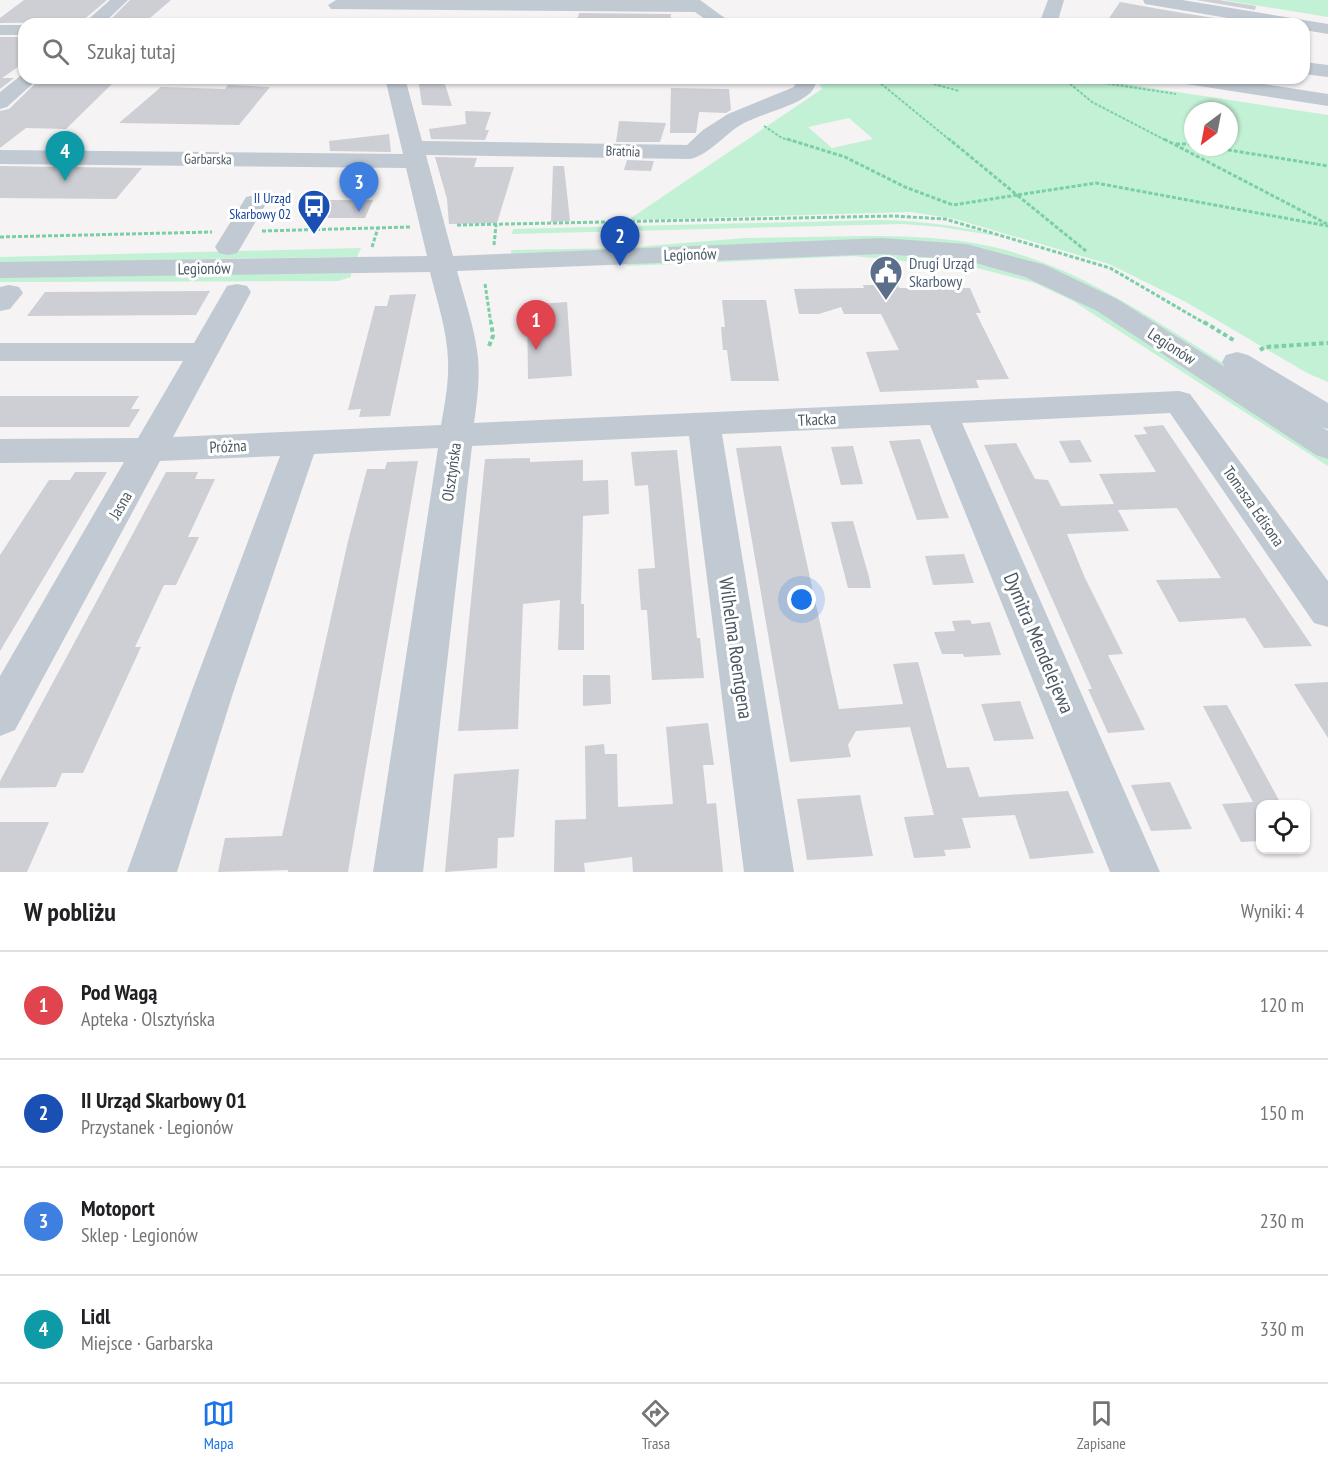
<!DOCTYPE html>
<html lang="pl">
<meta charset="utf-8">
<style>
body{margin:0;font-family:"PT Sans Narrow",sans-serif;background:#f2f2f2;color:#202124}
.controls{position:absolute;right:18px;bottom:18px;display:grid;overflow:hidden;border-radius:12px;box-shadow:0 2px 4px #0004}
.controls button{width:54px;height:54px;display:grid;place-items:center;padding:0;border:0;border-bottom:2px solid #e0e0e0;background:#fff;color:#202124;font:30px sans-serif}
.compass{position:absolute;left:1184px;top:102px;width:54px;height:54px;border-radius:50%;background:#fff;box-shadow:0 2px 4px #0004;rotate:212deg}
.you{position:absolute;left:802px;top:600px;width:21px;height:21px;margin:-15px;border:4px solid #fff;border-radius:50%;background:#1a73e8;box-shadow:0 0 0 9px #1a73e833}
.badge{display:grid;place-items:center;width:39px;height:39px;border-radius:50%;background:#1a73e8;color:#fff;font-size:20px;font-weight:700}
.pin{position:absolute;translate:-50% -50px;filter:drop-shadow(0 2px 3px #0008)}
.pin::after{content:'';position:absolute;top:32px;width:21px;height:18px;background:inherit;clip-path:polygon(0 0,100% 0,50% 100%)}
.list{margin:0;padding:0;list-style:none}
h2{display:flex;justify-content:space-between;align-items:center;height:78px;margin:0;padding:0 24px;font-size:26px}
h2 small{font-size:20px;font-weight:400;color:#757577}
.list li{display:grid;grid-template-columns:39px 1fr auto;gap:18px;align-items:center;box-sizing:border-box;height:108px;padding:0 24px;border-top:2px solid #e0e0e0}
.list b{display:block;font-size:22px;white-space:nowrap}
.list p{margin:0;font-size:20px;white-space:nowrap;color:#757577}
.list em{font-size:20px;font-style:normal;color:#757577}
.icon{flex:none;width:33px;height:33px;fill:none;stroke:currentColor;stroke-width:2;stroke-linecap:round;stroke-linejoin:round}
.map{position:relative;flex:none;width:1328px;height:872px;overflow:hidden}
.search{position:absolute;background:#fff;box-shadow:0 2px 4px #0004;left:18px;right:18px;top:18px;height:66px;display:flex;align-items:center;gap:15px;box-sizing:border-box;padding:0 21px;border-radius:18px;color:#757577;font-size:22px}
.sheet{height:510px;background:#fff}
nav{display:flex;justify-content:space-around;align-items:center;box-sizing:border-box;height:84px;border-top:2px solid #e0e0e0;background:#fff;font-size:16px;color:#757577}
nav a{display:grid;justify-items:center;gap:3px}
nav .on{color:#1a73e8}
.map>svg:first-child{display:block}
.green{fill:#c3f1d5;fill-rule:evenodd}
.building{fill:#cdcfd5}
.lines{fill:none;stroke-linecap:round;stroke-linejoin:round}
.path-far2{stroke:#7ad0a6;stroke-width:2;stroke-dasharray:3 1.5;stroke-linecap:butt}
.path-far1{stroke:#7ad0a6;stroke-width:3;stroke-dasharray:4 2;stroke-linecap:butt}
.path{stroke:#7ad0a6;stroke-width:4;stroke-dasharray:4.5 3;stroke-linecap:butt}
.minor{fill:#c1cad2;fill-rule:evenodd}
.labels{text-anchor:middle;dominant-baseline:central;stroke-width:6;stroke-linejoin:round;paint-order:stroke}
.far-street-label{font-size:14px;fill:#4a5661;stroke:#fff}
.far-transit-label{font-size:14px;fill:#164399;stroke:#fff;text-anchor:end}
.street-label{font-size:16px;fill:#4a5661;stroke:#fff}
.service-label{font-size:16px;fill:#4e5e75;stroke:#fff;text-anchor:start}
.near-street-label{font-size:20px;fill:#4a5661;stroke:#fff}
</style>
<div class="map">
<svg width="1328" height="872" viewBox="0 0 1328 872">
<rect width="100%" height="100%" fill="#f5f3f3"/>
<path class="green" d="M 1223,0 L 1328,0 L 1328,17 Z
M 817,78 L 1086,78 L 1328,115 L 1328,382 L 1307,373 L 1186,302 L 1109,264 L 955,219 L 911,212 L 628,220 L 822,89 ZM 1193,111 L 1229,111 L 1229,147 L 1193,147 ZM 849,118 L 873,139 L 832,148 L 808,127 Z
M 880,220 C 924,221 962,226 1004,237 L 941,227 L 903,224 L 512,234 L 513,229 Z
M 862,236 C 905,236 948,237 989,246 C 1065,263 1129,304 1193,344 C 1238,373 1283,401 1328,430 L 1328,436 L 1237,379 L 986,251 L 511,257 L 511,250 L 623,248 L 746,238 Z
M 361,248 L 357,257 L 199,259 L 164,263 L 0,264 L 0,257 Z
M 896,251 L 984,261 L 1081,298 L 1328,457 L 1328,466 L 1073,301 L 1035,283 L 977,268 L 853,256 L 627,266 L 626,263 Z
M 351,273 L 351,277 L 338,281 L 0,282 L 0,275 Z"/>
<path class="building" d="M 24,0 L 107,0 L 81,22 L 0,23 L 0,18 Z
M 130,0 L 171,0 L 150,18 L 112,18 Z
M 1196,0 L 1219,0 L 1256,6 L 1255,10 Z
M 1120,2 L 1165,10 L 1250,24 L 1187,22 L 1187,24 L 1105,24 Z
M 579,13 L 671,14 L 670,23 L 613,22 L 612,24 L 576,24 Z
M 0,37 L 24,37 L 24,63 L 2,78 L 14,78 L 0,89 Z
M 41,78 L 117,79 L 66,129 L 26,128 L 0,148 L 0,111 L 9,109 Z
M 418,78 L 443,78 L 452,106 L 422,105 Z
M 228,85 L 270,87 L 239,125 L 119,123 L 161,87 L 225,89 Z
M 671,88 L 729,89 L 731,110 L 726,113 L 699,112 L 696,133 L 670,133 Z
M 465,111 L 491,112 L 485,130 L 489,130 L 485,140 L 431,139 L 429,129 L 466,124 Z
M 619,121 L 666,123 L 660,142 L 616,142 Z
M 389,134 L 391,152 L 330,151 L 329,141 Z
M 435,157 L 477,158 L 474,167 L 514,167 L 497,223 L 449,224 L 447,199 Z
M 627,160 L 654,161 L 651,171 L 624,170 Z
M 0,166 L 57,167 L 62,173 L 69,167 L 142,168 L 116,199 L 0,198 Z
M 553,166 L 564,166 L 570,221 L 551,222 Z
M 329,200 L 373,200 L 365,218 L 320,218 Z
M 863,285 L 898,285 L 899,288 L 970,288 L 981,313 L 976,313 L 1009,379 L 976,380 L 979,388 L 880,392 L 866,352 L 899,350 L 881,314 L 844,314 L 841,307 L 819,314 L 799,314 L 794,289 L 864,288 Z
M 210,291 L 196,315 L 27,316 L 45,292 Z
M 416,294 L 390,416 L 359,417 L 361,409 L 348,410 L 375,306 L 387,306 L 390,295 Z
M 722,300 L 766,300 L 779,381 L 731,381 L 727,350 L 723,350 L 721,327 L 725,327 Z
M 567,302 L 572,376 L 528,379 L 527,305 Z
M 0,396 L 139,396 L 131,409 L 140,409 L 129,427 L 0,427 Z
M 1163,425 L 1312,646 L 1264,648 L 1245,618 L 1179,622 L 1156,580 L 1221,578 L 1177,508 L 1118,510 L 1129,531 L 1067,534 L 1085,578 L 1123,654 L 1108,655 L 1145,730 L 1108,733 L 1088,689 L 1092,689 L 984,445 L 1016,443 L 1035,479 L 1048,480 L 1061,506 L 1114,504 L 1099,474 L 1156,472 L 1134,435 L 1147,434 L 1143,427 Z
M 920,439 L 942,500 L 949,518 L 917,520 L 889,441 Z
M 1080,440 L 1092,462 L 1070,463 L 1059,441 Z
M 781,446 L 839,709 L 903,704 L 893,664 L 918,662 L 947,768 L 969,767 L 979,797 L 1068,791 L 1094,853 L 1030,859 L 1015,815 L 962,818 L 971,848 L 944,850 L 946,856 L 914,858 L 904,817 L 934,815 L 910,727 L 856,731 L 848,745 L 851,757 L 790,762 L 736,448 Z
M 853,446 L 863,484 L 841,485 L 831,447 Z
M 677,450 L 697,638 L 700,638 L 704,678 L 652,680 L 647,610 L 641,610 L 638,569 L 655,568 L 648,485 L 635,486 L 631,452 Z
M 530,458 L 530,462 L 583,460 L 583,481 L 608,480 L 609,514 L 583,516 L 581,604 L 584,604 L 584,650 L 558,650 L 560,600 L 523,604 L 518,729 L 458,731 L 485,459 Z
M 418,461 L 348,872 L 288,872 L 288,870 L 218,872 L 225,838 L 282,836 L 348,541 L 367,469 L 385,469 L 387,462 Z
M 75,472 L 107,472 L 0,651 L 0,555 L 49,480 L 70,480 Z
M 166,472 L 198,472 L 195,479 L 215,479 L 188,537 L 199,537 L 176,585 L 164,585 L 135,647 L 141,647 L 83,773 L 62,773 L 56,787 L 0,788 L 0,781 Z
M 853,521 L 869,577 L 871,588 L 848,588 L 831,522 Z
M 964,554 L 974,583 L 933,585 L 925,556 Z
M 970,620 L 972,624 L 990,622 L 1001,655 L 964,657 L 963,654 L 942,654 L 934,632 L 955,631 L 952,621 Z
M 583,675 L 610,675 L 611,704 L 583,706 Z
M 1328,682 L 1328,738 L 1294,684 Z
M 1020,701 L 1034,739 L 994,741 L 981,704 Z
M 1227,705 L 1281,804 L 1260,804 L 1260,841 L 1241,842 L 1222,804 L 1253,802 L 1203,706 Z
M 708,723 L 714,765 L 703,765 L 707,804 L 716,803 L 723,872 L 633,872 L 632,857 L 584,863 L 585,872 L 554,872 L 555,820 L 586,819 L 585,746 L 604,744 L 605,754 L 617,754 L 618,807 L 673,804 L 666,727 Z
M 519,769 L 514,837 L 498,838 L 497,868 L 445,872 L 454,774 Z
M 1170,782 L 1192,829 L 1151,831 L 1131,785 Z
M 860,795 L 873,856 L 807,860 L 797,799 Z
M 0,822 L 49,822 L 27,872 L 0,872 Z"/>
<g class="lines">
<path class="path-far2" d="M 874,78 L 951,141
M 912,78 L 959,91
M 1063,78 L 1092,102 L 1167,141
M 1067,80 L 1097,82 L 1176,94
M 764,126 L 782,138 L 792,141"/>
<path class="path-far1" d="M 787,139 L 845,157 L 905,187 L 953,205 L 1017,195 L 949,139
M 1164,139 L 1327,224
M 1176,144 L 1193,144
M 1210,147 L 1328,166
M 457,225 L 893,216 L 945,219 L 1110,268 L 1206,324
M 262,231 L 410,227
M 0,237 L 212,232
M 494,245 L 496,225
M 372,247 L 378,228
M 1086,251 L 1017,195 L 1096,183 L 1328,226
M 485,284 L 491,324"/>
<path class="path" d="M 1204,322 L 1235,341
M 489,346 L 493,336 L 491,322
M 1260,350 L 1265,347 L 1328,343"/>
<path class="minor" d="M 110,0 L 128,0 L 103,24 L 83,24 Z
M 336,0 L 700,0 L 733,24 L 712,24 L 695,12 L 331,9 L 328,5 Z
M 1048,0 L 1064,0 L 1057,24 L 1039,24 Z
M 1143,0 L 1182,0 L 1328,24 L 1328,34 L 1304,30 L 1304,24 L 1263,24 L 1151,5 L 1145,4 Z
M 0,25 L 24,25 L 24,35 L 0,35 Z
M 1304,62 L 1328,65 L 1328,77 L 1304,74 Z
M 24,73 L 24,78 L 39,78 L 7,107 L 0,109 L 0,92 Z
M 385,78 L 405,78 L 422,141 L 687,145 L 703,130 L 728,114 L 794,87 L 797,78 L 817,78 C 816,84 814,90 809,94 C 796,106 761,114 744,123 C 725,133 711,154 690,159 L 426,155 L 453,256 L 882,238 L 966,244 L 1045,265 L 1117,299 L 1225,367 L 1222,362 L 1226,355 L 1237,352 L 1248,355 L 1328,403 L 1328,429 L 1321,427 L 1328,431 L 1328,459 L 1316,455 L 1097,311 L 1025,277 L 965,260 L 882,254 L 457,271 C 465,300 475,329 478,358 C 480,380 477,402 474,423 L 1179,391 L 1190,394 L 1328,581 L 1328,627 L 1314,623 L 1170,413 L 962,423 L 1160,872 L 1110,872 L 930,425 L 722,434 L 794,872 L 744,872 L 689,436 L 472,446 L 423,872 L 373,872 L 438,448 L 314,454 L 233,693 L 177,872 L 127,872 L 191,693 L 280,456 L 160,461 L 15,730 L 0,736 L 0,676 L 124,462 L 0,463 L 0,439 L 138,438 L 183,361 L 0,361 L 0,343 L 194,343 L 227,286 L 237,284 L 247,286 L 251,292 L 173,437 L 441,425 C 445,403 449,382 448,360 C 447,330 437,301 430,272 L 0,278 L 0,262 L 427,256 L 406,168 L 0,164 L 0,150 L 403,154 Z
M 1176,78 L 1225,78 L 1328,94 L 1328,106 L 1186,84 L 1179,82 Z
M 255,195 L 264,197 L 267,202 L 241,247 L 237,253 L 228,255 L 219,253 L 215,247 L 243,202 L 246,197 Z
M 9,285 L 19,287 L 23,293 L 10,309 L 0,311 L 0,287 Z"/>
</g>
<defs>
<symbol id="bus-pin" viewBox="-11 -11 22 30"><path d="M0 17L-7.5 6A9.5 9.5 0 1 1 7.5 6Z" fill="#1a4fb4" stroke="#fff"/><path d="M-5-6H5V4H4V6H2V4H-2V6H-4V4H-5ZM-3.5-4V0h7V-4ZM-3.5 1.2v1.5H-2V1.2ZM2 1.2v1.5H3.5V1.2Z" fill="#fff"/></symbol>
<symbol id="civic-pin" viewBox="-11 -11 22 30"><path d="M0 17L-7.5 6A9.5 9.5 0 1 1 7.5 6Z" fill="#5c6f8a" stroke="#fff"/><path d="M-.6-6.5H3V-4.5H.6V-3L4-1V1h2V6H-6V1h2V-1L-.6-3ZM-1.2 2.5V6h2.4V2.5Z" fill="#fff"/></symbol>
</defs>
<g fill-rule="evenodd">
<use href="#bus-pin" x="295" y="187" width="38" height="52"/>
<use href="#civic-pin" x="867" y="253" width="38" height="52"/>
</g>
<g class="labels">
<g class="far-street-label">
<text transform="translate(623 151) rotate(2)">Bratnia</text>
<text transform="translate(208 159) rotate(1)">Garbarska</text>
</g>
<g class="far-transit-label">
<text x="291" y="198">II Urząd<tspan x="291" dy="16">Skarbowy 02</tspan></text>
</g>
<g class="street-label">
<text transform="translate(690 254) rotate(-2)">Legionów</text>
<text transform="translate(204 268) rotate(-1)">Legionów</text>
<text transform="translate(1172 346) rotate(33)">Legionów</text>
<text transform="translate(817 419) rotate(-3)">Tkacka</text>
<text transform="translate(228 446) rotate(-3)">Próżna</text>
<text transform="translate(451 472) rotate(-82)">Olsztyńska</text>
<text transform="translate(120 505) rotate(-60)">Jasna</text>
<text transform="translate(1254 506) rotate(55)">Tomasza Edisona</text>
</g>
<g class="service-label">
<text x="909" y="263">Drugi Urząd<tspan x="909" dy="18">Skarbowy</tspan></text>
</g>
<g class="near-street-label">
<text transform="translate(1039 643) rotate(67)">Dymitra Mendelejewa</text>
<text transform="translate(736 648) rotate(82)">Wilhelma Roentgena</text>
</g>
</g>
</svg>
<div class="controls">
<button><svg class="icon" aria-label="locate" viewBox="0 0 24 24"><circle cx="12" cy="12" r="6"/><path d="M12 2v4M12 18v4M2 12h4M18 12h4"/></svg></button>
</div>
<svg class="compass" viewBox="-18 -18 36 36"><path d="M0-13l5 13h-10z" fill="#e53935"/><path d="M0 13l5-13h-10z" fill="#757577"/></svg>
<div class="you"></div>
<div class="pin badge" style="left:536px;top:350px;background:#e0444e">1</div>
<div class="pin badge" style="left:620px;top:266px;background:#1a4fb4">2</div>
<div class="pin badge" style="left:359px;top:212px;background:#3f7fe0">3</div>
<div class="pin badge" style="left:65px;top:181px;background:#0f9aa8">4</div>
<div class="search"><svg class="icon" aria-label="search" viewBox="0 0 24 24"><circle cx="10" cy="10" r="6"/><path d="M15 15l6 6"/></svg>Szukaj tutaj</div>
</div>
<section class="sheet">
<h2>W pobliżu<small>Wyniki: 4</small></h2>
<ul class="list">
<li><span class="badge" style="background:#e0444e">1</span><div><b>Pod Wagą</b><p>Apteka · Olsztyńska</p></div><em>120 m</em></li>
<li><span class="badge" style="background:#1a4fb4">2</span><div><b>II Urząd Skarbowy 01</b><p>Przystanek · Legionów</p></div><em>150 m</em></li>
<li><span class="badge" style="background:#3f7fe0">3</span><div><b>Motoport</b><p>Sklep · Legionów</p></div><em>230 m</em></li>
<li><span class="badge" style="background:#0f9aa8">4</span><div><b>Lidl</b><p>Miejsce · Garbarska</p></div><em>330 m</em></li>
</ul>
</section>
<nav>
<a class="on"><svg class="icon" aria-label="map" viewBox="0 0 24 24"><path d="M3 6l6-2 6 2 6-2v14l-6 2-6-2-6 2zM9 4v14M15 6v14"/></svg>Mapa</a>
<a><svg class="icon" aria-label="directions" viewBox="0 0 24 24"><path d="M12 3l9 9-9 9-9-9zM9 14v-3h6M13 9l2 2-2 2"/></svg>Trasa</a>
<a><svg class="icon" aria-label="saved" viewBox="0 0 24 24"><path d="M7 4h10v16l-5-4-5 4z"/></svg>Zapisane</a>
</nav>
